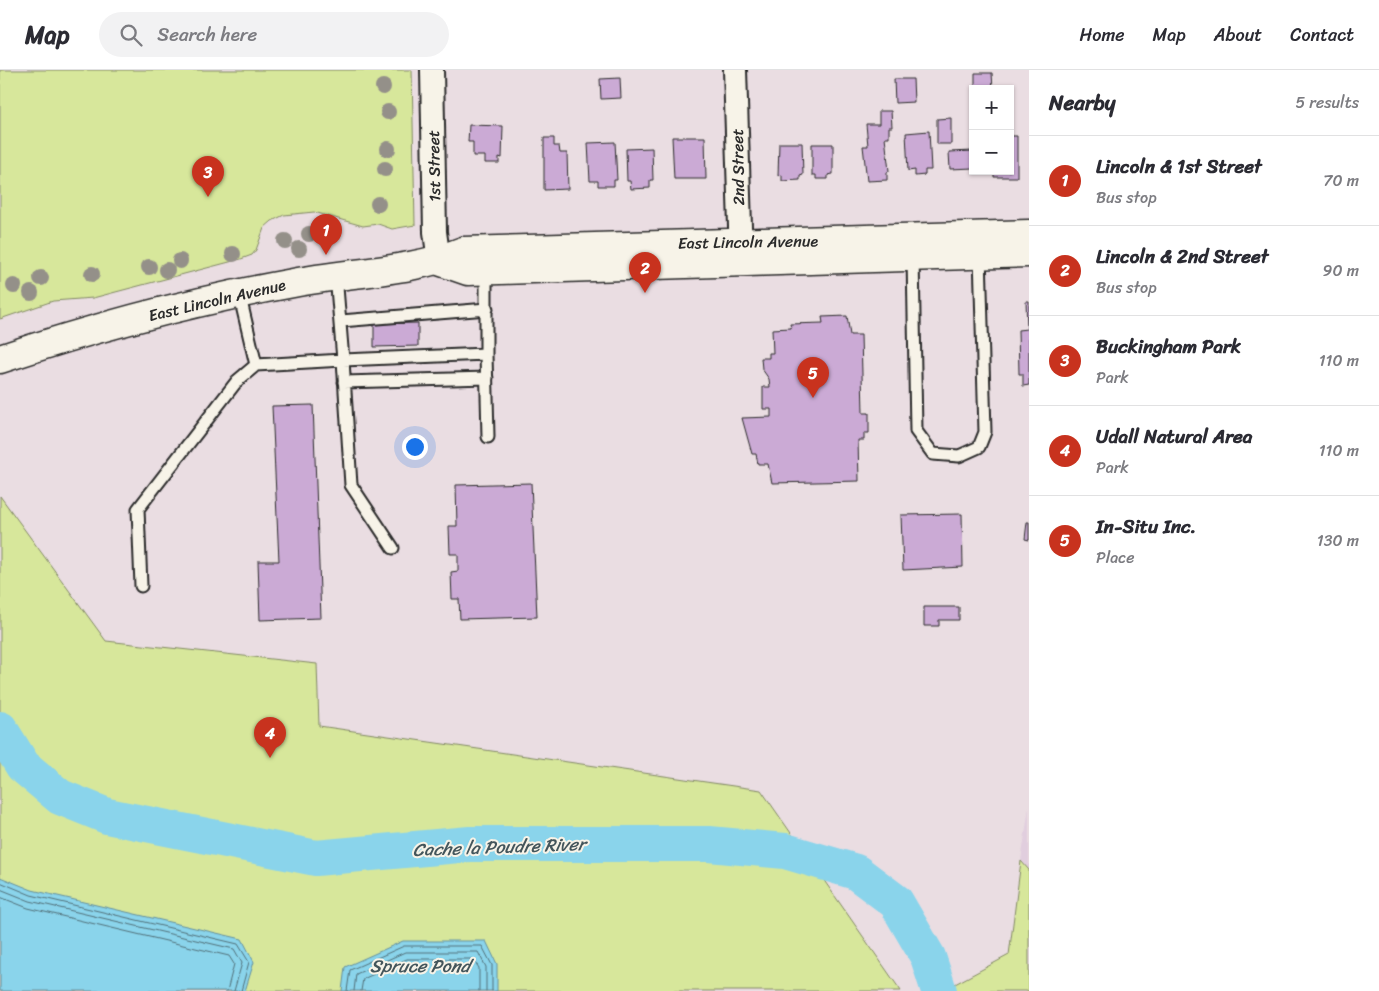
<!DOCTYPE html>
<meta charset="utf-8">
<style>
body{margin:0;font-family:Sriracha,sans-serif;background:#f2f2f3;color:#2b2b33}
.controls{position:absolute;right:15px;top:15px;display:grid;overflow:hidden;border-radius:0px;box-shadow:0 1px 4px #0004}
.controls button{width:45px;height:45px;display:grid;place-items:center;padding:0;border:0;border-bottom:1px solid #e1e1e2;background:#fff;color:#2b2b33;font:25px sans-serif}
.you{position:absolute;left:414px;top:376px;width:18px;height:18px;margin:-12px;border:4px solid #fff;border-radius:50%;background:#1a73e8;box-shadow:0 0 0 8px #1a73e833}
.badge{display:grid;place-items:center;width:32px;height:32px;border-radius:50%;background:#c8321e;color:#fff;font-size:16px;font-weight:700}
.pin{position:absolute;translate:-50% -41px;filter:drop-shadow(0 1px 2px #0008)}
.pin::after{content:'';position:absolute;top:26px;width:18px;height:15px;background:inherit;clip-path:polygon(0 0,100% 0,50% 100%)}
.list{margin:0;padding:0;list-style:none}
h2{display:flex;justify-content:space-between;align-items:center;height:65px;margin:0;padding:0 20px;font-size:21px}
h2 small{font-size:16px;font-weight:400;color:#7c7c81}
.list li{display:grid;grid-template-columns:32px 1fr auto;gap:15px;align-items:center;box-sizing:border-box;height:90px;padding:0 20px;border-top:1px solid #e1e1e2}
.list b{display:block;font-size:19px;white-space:nowrap}
.list p{margin:0;font-size:16px;white-space:nowrap;color:#7c7c81}
.list em{font-size:16px;font-style:normal;color:#7c7c81}
.icon{flex:none;width:28px;height:28px;fill:none;stroke:currentColor;stroke-width:2;stroke-linecap:round;stroke-linejoin:round}
.map{position:relative;flex:none;width:1029px;height:921px;overflow:hidden}
header{display:flex;align-items:center;gap:30px;box-sizing:border-box;height:70px;padding:0 25px;background:#fff;border-bottom:1px solid #e1e1e2}
header strong{font-size:24px}
nav{display:flex;gap:28px;margin-inline-start:auto;font-size:18px}
.search{width:350px;height:45px;background:#f2f2f3;display:flex;align-items:center;gap:12px;box-sizing:border-box;padding:0 18px;border-radius:28px;color:#7c7c81;font-size:19px}
main{display:flex}
aside{flex:1;background:#fff}
.map>svg:first-child{display:block}
.built{fill:#e1cede}
.green{fill:#d7e79b;stroke:#818963}
.water{fill:#8ad4eb;stroke:#64909e}
.lines{fill:none;stroke-linecap:round;stroke-linejoin:round}
.shore{stroke:#516f78;stroke-width:1}
.river{stroke:#8ad4eb;stroke-width:36}
.building{fill:#cbaad5;stroke:#2b2b2b}
.lane-casing{stroke:#2b2b2b;stroke-width:15}
.street-casing{stroke:#2b2b2b;stroke-width:26}
.secondary-casing{stroke:#2b2b2b;stroke-width:31}
.lane{stroke:#f7f3e8;stroke-width:11}
.street{stroke:#f7f3e8;stroke-width:22}
.secondary{stroke:#f7f3e8;stroke-width:28}
.tree{fill:#949089}
.labels{text-anchor:middle;dominant-baseline:central;stroke-width:4;stroke-linejoin:round;paint-order:stroke}
.street-label{font-size:16px;fill:#2b2b2b;stroke:#f7f3e8}
.water-label{font-size:18px;font-style:italic;fill:#43555b;stroke:#f7f3e8}
</style>
<header>
<strong>Map</strong>
<div class="search"><svg class="icon" aria-label="search" viewBox="0 0 24 24"><circle cx="10" cy="10" r="6"/><path d="M15 15l6 6"/></svg>Search here</div>
<nav><a>Home</a><a>Map</a><a>About</a><a>Contact</a></nav>
</header>
<main>
<div class="map">
<svg width="1029" height="921" viewBox="0 0 1029 921">
<rect width="100%" height="100%" fill="#eadde2"/>
<filter id="ink" filterUnits="userSpaceOnUse"><feTurbulence type="fractalNoise" baseFrequency=".02" numOctaves="2"/><feDisplacementMap in="SourceGraphic" scale="10" xChannelSelector="R" yChannelSelector="G"/><feConvolveMatrix kernelMatrix="1 2 1 2 8 2 1 2 1" color-interpolation-filters="sRGB"/></filter>
<g filter="url(#ink)">
<path class="built" d="M 1029,737 L 1029,800 L 1021,791 Z"/>
<path class="green" d="M 0,0 L 412,0 L 415,155 L 392,159 L 378,154 L 363,156 L 314,142 L 284,145 L 272,151 L 264,158 L 256,180 L 252,185 L 241,189 L 93,228 L 53,231 L 0,249 Z
M 0,426 L 106,571 L 317,594 L 319,656 L 761,720 L 901,921 L 0,921 Z
M 1021,791 L 1029,800 L 1029,921 L 942,921 L 1009,885 Z"/>
<path class="water" d="M 0,807 L 32,820 L 242,869 L 254,892 L 245,921 L 0,921 Z
M 403,871 L 486,871 L 497,894 L 497,921 L 342,921 L 345,897 Z"/>
<g class="lines">
<path class="shore" d="M 0,812 L 31,825 L 238,874 L 249,892 L 241,921
M 0,819 L 30,831 L 234,879 L 242,893 L 234,921
M 0,827 L 28,838 L 229,886 L 234,894 L 227,921
M 347,921 L 350,900 L 404,876 L 482,876 L 492,895 L 492,921
M 354,921 L 356,904 L 405,882 L 478,882 L 486,897 L 486,921
M 361,921 L 363,909 L 407,889 L 473,889 L 479,898 L 479,921"/>
<path class="river" d="M 0,659 L 23,696 L 60,727 L 107,746 L 316,788 L 470,774 L 709,774 L 785,781 L 856,802 L 896,832 L 928,887 L 939,921"/>
</g>
<path class="building" d="M 975,3 L 992,3 L 993,19 L 975,19 Z
M 620,8 L 621,28 L 601,29 L 600,9 Z
M 894,9 L 913,9 L 914,32 L 895,33 Z
M 879,41 L 891,41 L 892,57 L 889,57 L 889,67 L 885,67 L 889,101 L 887,102 L 887,110 L 867,111 L 863,76 L 868,76 L 866,54 L 879,54 Z
M 951,48 L 951,74 L 937,74 L 937,49 Z
M 469,55 L 503,56 L 502,88 L 499,87 L 499,93 L 485,93 L 485,86 L 473,86 L 473,72 L 468,72 Z
M 1010,59 L 1012,66 L 1017,66 L 1017,107 L 994,107 L 994,101 L 1010,101 Z
M 929,61 L 931,100 L 925,100 L 925,105 L 915,106 L 915,100 L 908,101 L 906,63 Z
M 672,67 L 705,67 L 706,109 L 674,109 Z
M 544,68 L 554,68 L 554,76 L 559,76 L 560,83 L 567,83 L 568,119 L 544,120 Z
M 615,72 L 617,110 L 614,110 L 614,116 L 598,116 L 598,111 L 590,111 L 588,73 Z
M 779,73 L 802,73 L 803,105 L 800,106 L 800,110 L 782,111 L 782,105 L 778,106 Z
M 812,74 L 833,74 L 833,104 L 828,105 L 828,109 L 816,109 L 816,105 L 812,105 Z
M 652,78 L 653,110 L 650,110 L 650,118 L 631,119 L 630,111 L 627,111 L 626,79 Z
M 973,81 L 973,98 L 950,99 L 949,82 Z
M 1026,231 L 1029,231 L 1029,315 L 1023,316 L 1023,304 L 1019,304 L 1018,260 L 1027,259 Z
M 847,246 L 850,265 L 861,265 L 863,343 L 869,343 L 869,363 L 864,363 L 864,370 L 858,370 L 859,411 L 772,413 L 768,394 L 758,394 L 756,384 L 752,384 L 742,348 L 771,347 L 771,339 L 763,339 L 763,317 L 770,317 L 769,309 L 762,299 L 761,288 L 769,288 L 769,283 L 773,283 L 772,259 L 791,258 L 790,254 L 823,253 L 822,247 Z
M 418,253 L 418,276 L 374,277 L 374,254 Z
M 313,335 L 321,548 L 260,550 L 258,491 L 279,491 L 272,336 Z
M 531,413 L 537,547 L 460,549 L 459,529 L 452,529 L 451,502 L 458,501 L 458,484 L 450,484 L 449,456 L 457,456 L 456,415 Z
M 962,444 L 963,497 L 903,500 L 901,445 Z
M 1027,452 L 1029,452 L 1029,470 L 1025,469 Z
M 924,537 L 959,537 L 959,550 L 939,550 L 939,556 L 924,556 Z"/>
<g class="lines">
<defs>
<path id="lane" d="M 913,187 L 916,361 L 933,384 L 959,386 L 979,377 L 985,362 L 980,184
M 336,205 L 343,290 L 486,284 L 486,201
M 239,223 L 256,295 L 343,290 L 351,415 L 393,478
M 341,251 L 487,239
M 486,284 L 488,367
M 344,312 L 487,308
M 141,516 L 138,439 L 237,311 L 256,295"/>
<path id="street" d="M 432,0 L 435,162 L 439,191
M 735,0 L 741,188"/>
<path id="secondary" d="M 439,191 L 468,201 L 1029,183
M 0,289 C 96,257 193,231 293,213 C 348,202 412,202 463,181 L 1029,164"/>
</defs>
<use href="#lane" class="lane-casing"/>
<use href="#street" class="street-casing"/>
<use href="#secondary" class="secondary-casing"/>
<use href="#lane" class="lane"/>
<use href="#street" class="street"/>
<use href="#secondary" class="secondary"/>
</g>
<g class="tree">
<circle cx="383" cy="17" r="8"/>
<circle cx="388" cy="42" r="8"/>
<circle cx="388" cy="79" r="8"/>
<circle cx="385" cy="99" r="8"/>
<circle cx="378" cy="134" r="8"/>
<circle cx="309" cy="164" r="8"/>
<circle cx="285" cy="171" r="8"/>
<circle cx="299" cy="179" r="8"/>
<circle cx="233" cy="184" r="8"/>
<circle cx="180" cy="191" r="8"/>
<circle cx="149" cy="197" r="8"/>
<circle cx="167" cy="200" r="8"/>
<circle cx="92" cy="204" r="8"/>
<circle cx="41" cy="208" r="8"/>
<circle cx="14" cy="216" r="8"/>
<circle cx="31" cy="223" r="8"/>
</g>
</g>
<g class="labels">
<g class="street-label">
<text transform="translate(434 96) rotate(-91)">1st Street</text>
<text transform="translate(738 97) rotate(-91)">2nd Street</text>
<text transform="translate(748 172) rotate(-1)">East Lincoln Avenue</text>
<text transform="translate(217 230) rotate(-13)">East Lincoln Avenue</text>
</g>
<g class="water-label">
<text transform="translate(499 777) rotate(-2)">Cache la Poudre River</text>
<text x="420" y="896">Spruce Pond</text>
</g>
</g>
</svg>
<div class="controls">
<button>+</button>
<button>−</button>
</div>
<div class="you"></div>
<div class="pin badge" style="left:326px;top:185px">1</div>
<div class="pin badge" style="left:645px;top:223px">2</div>
<div class="pin badge" style="left:208px;top:127px">3</div>
<div class="pin badge" style="left:270px;top:688px">4</div>
<div class="pin badge" style="left:813px;top:328px">5</div>
</div>
<aside>
<h2>Nearby<small>5 results</small></h2>
<ul class="list">
<li><span class="badge">1</span><div><b>Lincoln &amp; 1st Street</b><p>Bus stop</p></div><em>70 m</em></li>
<li><span class="badge">2</span><div><b>Lincoln &amp; 2nd Street</b><p>Bus stop</p></div><em>90 m</em></li>
<li><span class="badge">3</span><div><b>Buckingham Park</b><p>Park</p></div><em>110 m</em></li>
<li><span class="badge">4</span><div><b>Udall Natural Area</b><p>Park</p></div><em>110 m</em></li>
<li><span class="badge">5</span><div><b>In-Situ Inc.</b><p>Place</p></div><em>130 m</em></li>
</ul>
</aside>
</main>
